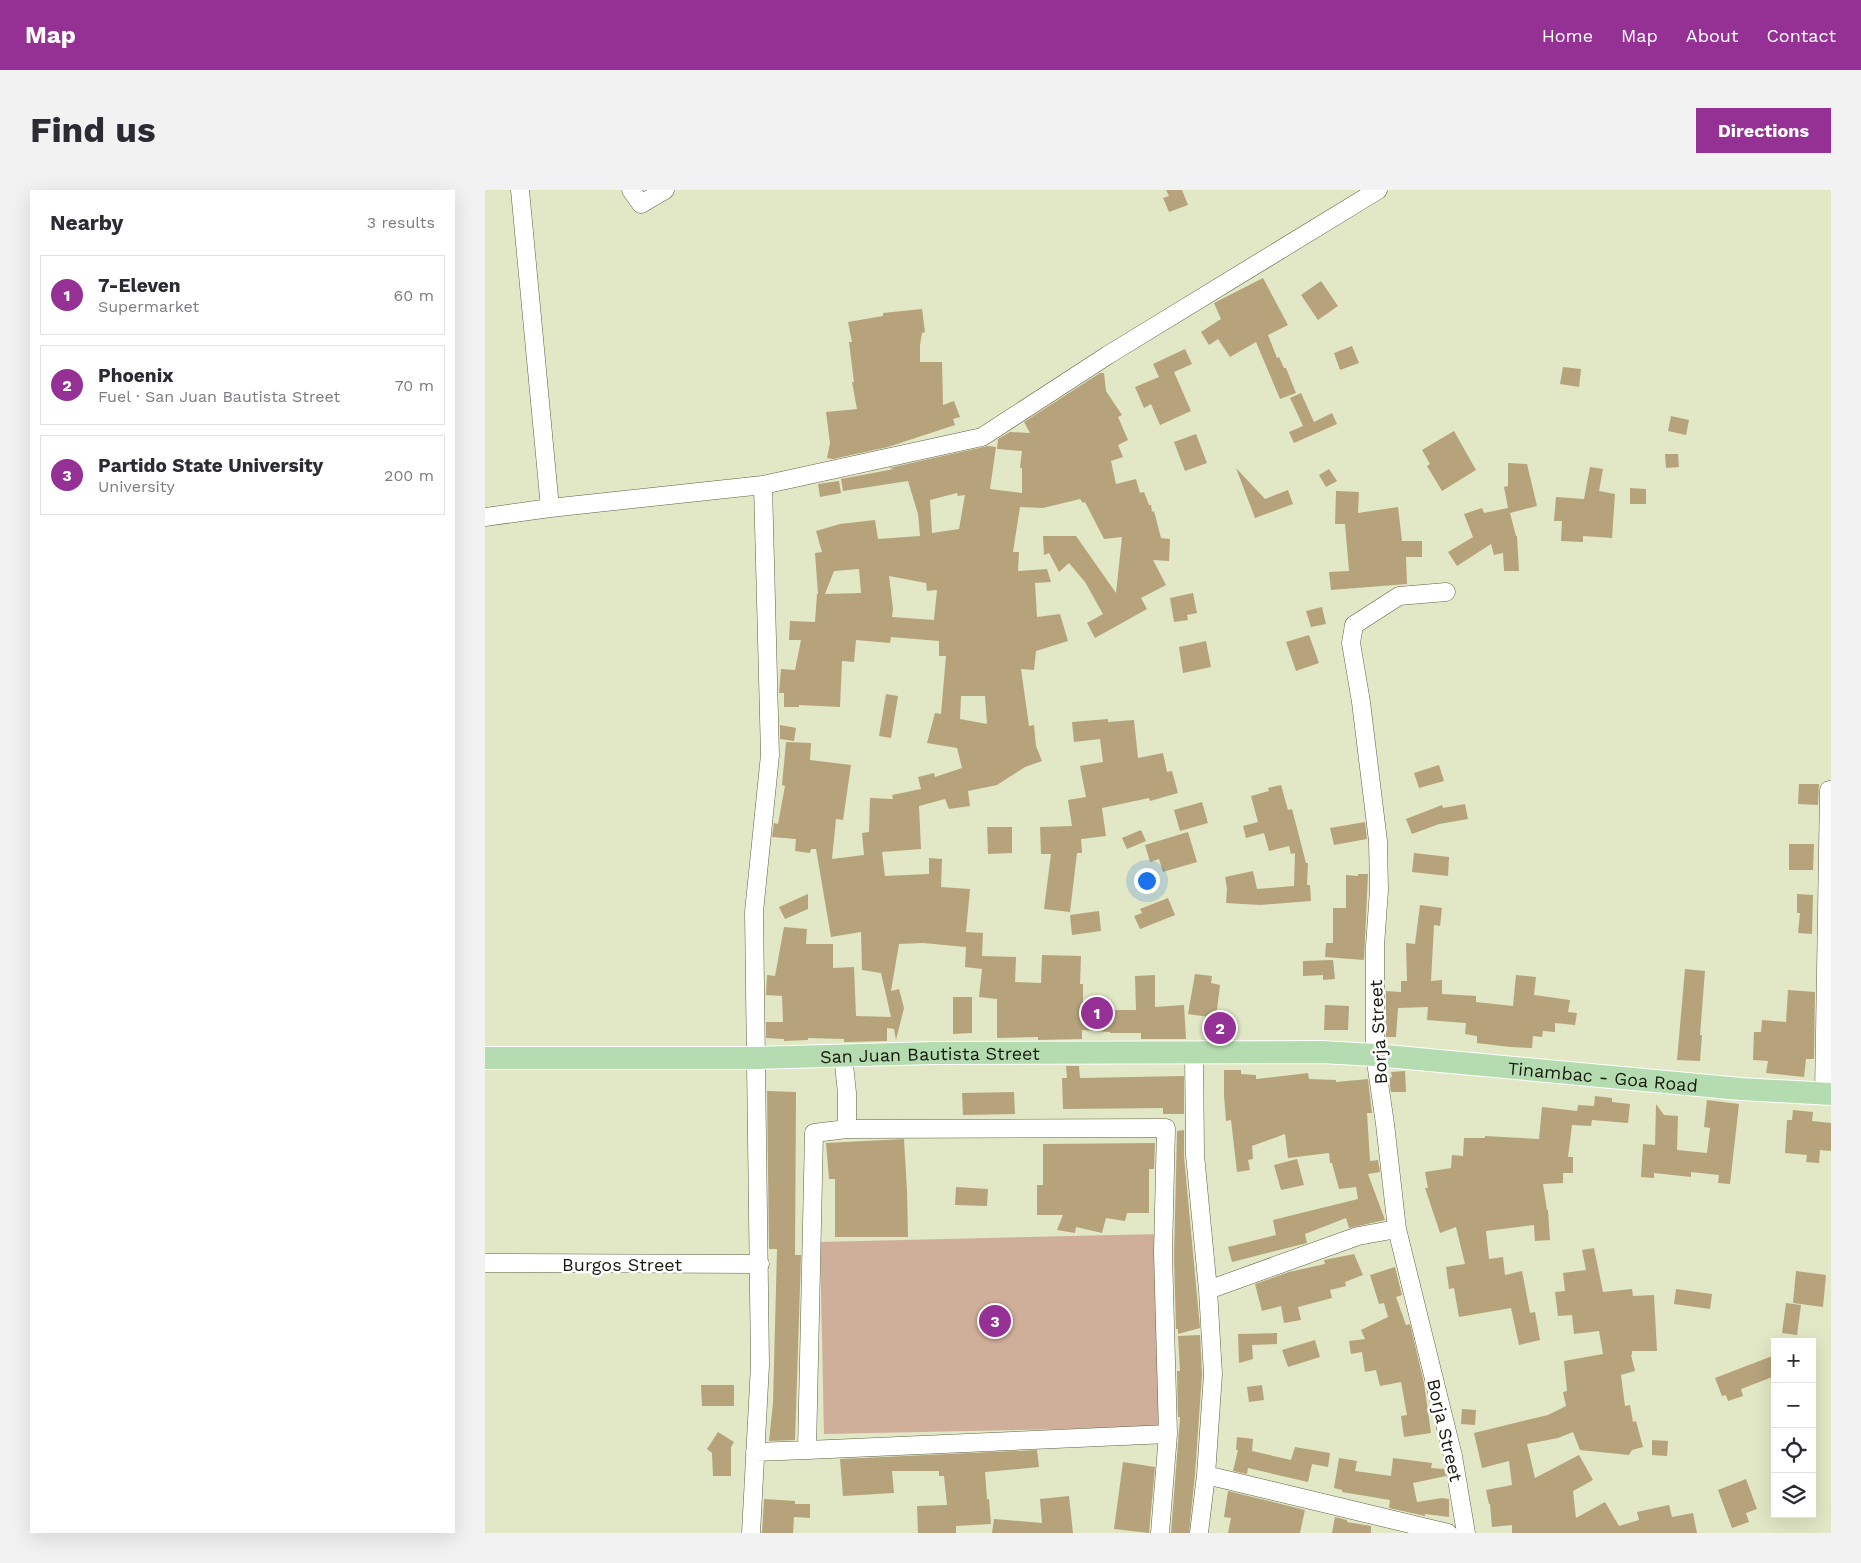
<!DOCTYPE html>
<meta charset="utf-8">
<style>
body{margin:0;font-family:"Work Sans",sans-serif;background:#f2f2f3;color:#2b2b33}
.controls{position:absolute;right:15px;bottom:15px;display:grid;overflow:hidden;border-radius:0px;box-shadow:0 5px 20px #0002}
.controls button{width:45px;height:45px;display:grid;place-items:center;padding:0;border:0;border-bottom:1px solid #e1e1e2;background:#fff;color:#2b2b33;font:25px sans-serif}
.you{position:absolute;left:661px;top:690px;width:18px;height:18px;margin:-12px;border:4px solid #fff;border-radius:50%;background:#1a73e8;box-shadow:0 0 0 8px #1a73e833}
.badge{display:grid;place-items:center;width:32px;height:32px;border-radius:50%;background:#953095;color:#fff;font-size:16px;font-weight:700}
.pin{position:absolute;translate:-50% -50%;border:2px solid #fff;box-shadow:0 1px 5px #0006}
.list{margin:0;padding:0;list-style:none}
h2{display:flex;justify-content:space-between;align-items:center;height:65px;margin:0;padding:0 20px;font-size:21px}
h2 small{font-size:16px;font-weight:400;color:#7c7c81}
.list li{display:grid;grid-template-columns:32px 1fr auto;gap:15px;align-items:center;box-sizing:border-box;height:80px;margin:0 10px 10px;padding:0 10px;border:1px solid #e1e1e2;border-radius:0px}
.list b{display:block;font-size:19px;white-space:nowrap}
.list p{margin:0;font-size:16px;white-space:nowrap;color:#7c7c81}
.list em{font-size:16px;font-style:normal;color:#7c7c81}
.icon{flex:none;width:28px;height:28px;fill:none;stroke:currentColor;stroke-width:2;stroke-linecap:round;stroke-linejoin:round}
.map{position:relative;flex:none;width:1346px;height:1343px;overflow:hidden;border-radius:0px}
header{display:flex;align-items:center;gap:30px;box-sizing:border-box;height:70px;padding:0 25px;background:#953095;color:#fff}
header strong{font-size:24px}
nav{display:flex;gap:28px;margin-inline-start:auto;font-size:18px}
.intro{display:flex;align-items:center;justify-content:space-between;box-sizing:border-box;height:120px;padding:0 30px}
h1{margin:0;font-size:35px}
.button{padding:12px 22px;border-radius:0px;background:#953095;color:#fff;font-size:18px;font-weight:700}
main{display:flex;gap:30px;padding:0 30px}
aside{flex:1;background:#fff;border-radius:0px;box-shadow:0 5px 20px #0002}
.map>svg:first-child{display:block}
.green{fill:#d0af9a}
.building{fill:#b6a37c;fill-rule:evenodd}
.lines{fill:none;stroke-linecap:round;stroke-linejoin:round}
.minor-casing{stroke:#5e6244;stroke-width:19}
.major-casing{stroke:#fff;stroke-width:24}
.minor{stroke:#fff;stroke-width:18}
.major{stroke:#b4dcb0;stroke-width:22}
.labels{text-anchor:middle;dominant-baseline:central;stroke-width:5;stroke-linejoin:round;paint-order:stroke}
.street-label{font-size:18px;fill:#191a0e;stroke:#fff}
</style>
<header>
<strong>Map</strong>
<nav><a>Home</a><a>Map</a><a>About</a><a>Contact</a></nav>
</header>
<div class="intro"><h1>Find us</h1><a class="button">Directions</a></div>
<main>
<aside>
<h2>Nearby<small>3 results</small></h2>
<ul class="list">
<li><span class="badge">1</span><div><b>7-Eleven</b><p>Supermarket</p></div><em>60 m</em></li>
<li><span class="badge">2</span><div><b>Phoenix</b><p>Fuel · San Juan Bautista Street</p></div><em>70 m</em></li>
<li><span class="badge">3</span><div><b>Partido State University</b><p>University</p></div><em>200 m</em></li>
</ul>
</aside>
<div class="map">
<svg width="1346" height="1343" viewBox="0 0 1346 1343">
<rect width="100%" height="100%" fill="#e2e7c5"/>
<path class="green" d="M 674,1044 L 678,1237 L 339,1244 L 335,1052 Z"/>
<path class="building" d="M 681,0 L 697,0 L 703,15 L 684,22 L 678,8 L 684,6 Z
M 778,88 L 803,135 L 783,145 L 792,168 L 794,167 L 799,178 L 801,178 L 811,203 L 795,209 L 771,152 L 745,167 L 733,149 L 724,155 L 716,142 L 736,129 L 729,113 Z
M 836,91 L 853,116 L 833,130 L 816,105 Z
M 437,119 L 440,142 L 437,143 L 435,155 L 435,172 L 457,172 L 458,215 L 469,211 L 475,227 L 468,229 L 470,235 L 403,257 L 348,269 L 342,268 L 345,253 L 341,222 L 372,219 L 367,192 L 369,192 L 364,152 L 367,152 L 363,132 L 398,126 L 398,123 Z
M 867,156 L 874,173 L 855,180 L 849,163 Z
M 700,159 L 707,174 L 689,182 L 706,221 L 675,235 L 666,214 L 659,218 L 650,197 L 674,187 L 668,174 Z
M 1078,177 L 1096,179 L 1094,197 L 1075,194 Z
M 615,183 L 619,183 L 621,201 L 637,225 L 633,227 L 643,250 L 633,255 L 638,267 L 626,271 L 631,294 L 651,289 L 655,303 L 659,302 L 664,315 L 666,315 L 667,322 L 669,321 L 676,348 L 685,349 L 684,371 L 668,370 L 681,395 L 656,408 L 662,419 L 610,448 L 602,433 L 618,424 L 600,392 L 584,373 L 574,382 L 564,363 L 559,365 L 558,346 L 591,346 L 631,403 L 637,347 L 619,349 L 600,312 L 598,313 L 595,309 L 558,318 L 535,317 L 528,362 L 534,362 L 533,381 L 562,379 L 566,392 L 550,393 L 552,427 L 575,424 L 583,451 L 551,461 L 549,480 L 536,479 L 544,536 L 549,535 L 551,556 L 557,571 L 540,577 L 512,595 L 483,601 L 485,616 L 464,619 L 460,609 L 434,616 L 436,659 L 397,662 L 400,686 L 444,684 L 444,668 L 457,669 L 456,697 L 485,699 L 481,742 L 498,743 L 497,766 L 531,767 L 530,792 L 556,793 L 557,765 L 596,766 L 595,794 L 598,794 L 598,814 L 624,815 L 623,820 L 651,820 L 650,786 L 670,785 L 670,817 L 699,815 L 701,849 L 656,849 L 656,843 L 625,843 L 625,842 L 597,840 L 597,849 L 553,850 L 553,847 L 512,848 L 512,809 L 494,807 L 497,779 L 480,777 L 481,757 L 438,753 L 414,754 L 406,801 L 414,799 L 419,818 L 411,850 L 409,839 L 402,838 L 402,851 L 359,852 L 359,849 L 323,848 L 323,850 L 299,851 L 299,849 L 281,848 L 281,832 L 298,832 L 297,806 L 281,805 L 282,785 L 290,786 L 299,737 L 322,739 L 321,754 L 348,754 L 348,778 L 369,777 L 371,826 L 406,827 L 396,783 L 377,780 L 376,742 L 346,747 L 331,659 L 326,659 L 325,663 L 310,661 L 311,649 L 287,647 L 289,633 L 293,634 L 300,596 L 297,595 L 301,552 L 326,553 L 325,570 L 366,575 L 358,630 L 351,629 L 347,669 L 379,665 L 377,643 L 384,642 L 385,608 L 408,609 L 407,605 L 436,599 L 433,587 L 449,583 L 450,587 L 477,578 L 472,558 L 442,553 L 450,523 L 456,524 L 461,466 L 454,466 L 454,451 L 406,447 L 405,453 L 371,450 L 369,472 L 357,471 L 355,517 L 314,515 L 314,517 L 299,517 L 299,503 L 294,503 L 296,479 L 310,480 L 316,450 L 304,450 L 305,431 L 330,432 L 332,404 L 333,404 L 330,363 L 337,362 L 331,341 L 355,334 L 390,330 L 393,349 L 435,346 L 433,324 L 423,291 L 358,301 L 356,289 L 409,279 L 404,278 L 503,256 L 511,257 L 505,299 L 537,303 L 537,278 L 535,278 L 537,261 L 512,259 L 513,249 L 525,242 L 545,243 L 539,232 ZM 472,303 L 473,306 L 480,305 L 474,339 L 447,343 L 445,310 ZM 374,379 L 376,403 L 340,404 L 349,381 ZM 404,386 L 441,393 L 442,401 L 452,400 L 449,430 L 407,427 L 408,419 ZM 476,506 L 500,506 L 502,534 L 475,529 Z
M 816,203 L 829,232 L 847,223 L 852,234 L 809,253 L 804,242 L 818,236 L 805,208 Z
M 1186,226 L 1204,230 L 1201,245 L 1183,241 Z
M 969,241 L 991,280 L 957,301 L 942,276 L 945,274 L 937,260 Z
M 711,244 L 722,273 L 700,281 L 689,252 Z
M 1180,264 L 1193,264 L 1194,277 L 1181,278 Z
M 1023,273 L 1042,274 L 1052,316 L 1025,323 L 1031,346 L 1032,346 L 1034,381 L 1019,381 L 1018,363 L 1009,365 L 1006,354 L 972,376 L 963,362 L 988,347 L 979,324 L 997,318 L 999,323 L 1023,318 L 1019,297 L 1023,296 Z
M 1105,277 L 1118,279 L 1114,301 L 1130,304 L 1127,348 L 1098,346 L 1098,352 L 1076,351 L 1077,331 L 1069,331 L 1071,307 L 1099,309 Z
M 751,278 L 780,309 L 803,300 L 808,314 L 770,328 Z
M 844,279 L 852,291 L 841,297 L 834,285 Z
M 354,291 L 356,303 L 335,307 L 333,294 Z
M 1145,298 L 1161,299 L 1161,314 L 1145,314 Z
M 851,301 L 874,302 L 873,323 L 913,317 L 917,351 L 937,351 L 937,367 L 921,367 L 922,394 L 846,400 L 844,382 L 864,381 L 860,334 L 850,334 Z
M 708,403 L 712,423 L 702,425 L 703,430 L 689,432 L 685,408 Z
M 837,417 L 841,434 L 826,437 L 821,421 Z
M 824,445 L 834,473 L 811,481 L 801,452 Z
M 721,451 L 726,477 L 698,483 L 694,457 Z
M 401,504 L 413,506 L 406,548 L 394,546 Z
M 623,529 L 623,532 L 649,530 L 653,568 L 678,563 L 682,582 L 687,581 L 693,603 L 665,611 L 664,608 L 617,618 L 621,646 L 596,649 L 597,663 L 592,663 L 585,722 L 559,719 L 566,664 L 556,664 L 555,637 L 587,636 L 583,610 L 601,607 L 595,576 L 618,572 L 615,549 L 589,552 L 587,532 Z
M 295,535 L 311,538 L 309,551 L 295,549 Z
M 954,575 L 959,591 L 934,598 L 929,583 Z
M 1314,594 L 1334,594 L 1333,615 L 1313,614 Z
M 796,595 L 803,620 L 807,619 L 821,673 L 823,673 L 822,695 L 825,695 L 826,711 L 775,715 L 741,713 L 742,699 L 740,687 L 768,681 L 772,699 L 809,696 L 810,663 L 806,664 L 804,656 L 784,661 L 779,643 L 761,648 L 758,636 L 773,632 L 766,606 L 784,601 L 783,598 Z
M 717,612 L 723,633 L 695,641 L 689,620 Z
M 980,614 L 983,629 L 954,634 L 927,644 L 921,629 L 957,615 L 958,618 Z
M 880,632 L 882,649 L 849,655 L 845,638 Z
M 502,637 L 527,637 L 527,663 L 503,664 Z
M 656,640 L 661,651 L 642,659 L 637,648 Z
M 703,642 L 712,672 L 678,682 L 674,669 L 665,672 L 660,655 Z
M 1304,654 L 1329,654 L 1328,680 L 1304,680 Z
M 929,663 L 964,667 L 963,686 L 927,682 Z
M 873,684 L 883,684 L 879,770 L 840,767 L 841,753 L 848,753 L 848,718 L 861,718 L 861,685 L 873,686 Z
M 323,704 L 323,719 L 300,729 L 294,717 Z
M 1312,704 L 1328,705 L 1327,744 L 1313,743 L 1315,723 L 1312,723 Z
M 683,708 L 690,725 L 655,739 L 649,726 L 657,723 L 655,719 Z
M 935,715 L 957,718 L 955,736 L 949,735 L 946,791 L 957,790 L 957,804 L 991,806 L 991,812 L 1028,816 L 1031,785 L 1051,787 L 1049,805 L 1085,810 L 1083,822 L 1092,823 L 1090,835 L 1070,833 L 1070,842 L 1058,841 L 1057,847 L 1048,846 L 1047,858 L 1025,857 L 992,853 L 992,846 L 980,844 L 981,833 L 942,830 L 943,817 L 913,818 L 911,847 L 901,847 L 901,801 L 916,802 L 916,791 L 922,791 L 921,753 L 930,754 Z
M 614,721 L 616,741 L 587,745 L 585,725 Z
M 848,770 L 850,789 L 838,790 L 838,785 L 818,786 L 818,771 Z
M 1200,779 L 1220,781 L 1215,845 L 1217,845 L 1215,871 L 1192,870 Z
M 710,784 L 727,786 L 726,793 L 735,795 L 731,828 L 703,824 Z
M 1303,800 L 1330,802 L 1329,869 L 1321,869 L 1319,887 L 1281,883 L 1283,871 L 1268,870 L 1269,842 L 1276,842 L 1277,830 L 1301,832 Z
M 468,807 L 487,807 L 487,843 L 468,844 Z
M 840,815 L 864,816 L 863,840 L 839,840 Z
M 581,876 L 594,876 L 595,888 L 699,886 L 699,924 L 678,924 L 678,918 L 578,919 L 577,888 L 582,888 Z
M 739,880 L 756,880 L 756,884 L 771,885 L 771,889 L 823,883 L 824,889 L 851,890 L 851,892 L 883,889 L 887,923 L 882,923 L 885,971 L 893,970 L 895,982 L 883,984 L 900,1030 L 864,1038 L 861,1028 L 820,1044 L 822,1053 L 747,1072 L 743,1057 L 791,1045 L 788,1030 L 873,1009 L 871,997 L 854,999 L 847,973 L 845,973 L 844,963 L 803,968 L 800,944 L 767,956 L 768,969 L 763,970 L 765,980 L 752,982 L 746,930 L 741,931 L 739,905 Z
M 920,881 L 921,902 L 906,902 L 904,888 L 907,887 L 906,882 Z
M 282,901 L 311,902 L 310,1065 L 316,1065 L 310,1250 L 284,1251 L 288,1213 L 292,1059 L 284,1059 Z
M 529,902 L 530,924 L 478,925 L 477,903 Z
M 1110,906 L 1127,908 L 1127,912 L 1145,914 L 1143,933 L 1107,930 L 1106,936 L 1087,935 L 1083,967 L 1088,967 L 1088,983 L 1078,983 L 1078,993 L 1058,994 L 1062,1020 L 1063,1020 L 1065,1050 L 1050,1051 L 1049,1035 L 1001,1041 L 1004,1069 L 1018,1067 L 1020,1085 L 1037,1081 L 1045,1123 L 1050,1122 L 1055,1150 L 1034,1155 L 1026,1118 L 974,1127 L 969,1098 L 964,1099 L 961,1077 L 980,1074 L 971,1037 L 955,1043 L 940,998 L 943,998 L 940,982 L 966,978 L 967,965 L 978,966 L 979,948 L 1000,948 L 1000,946 L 1054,949 L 1057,917 L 1092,921 L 1093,915 L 1109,916 Z
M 1222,910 L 1254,914 L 1245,994 L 1233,993 L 1234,985 L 1206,982 L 1206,987 L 1169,983 L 1169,988 L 1156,987 L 1158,954 L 1170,955 L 1171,914 L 1179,925 L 1193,926 L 1192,960 L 1222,963 L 1225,938 L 1219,937 Z
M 1308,920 L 1328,922 L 1327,931 L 1346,933 L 1346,961 L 1335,960 L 1334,973 L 1321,972 L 1322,965 L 1300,963 L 1302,930 L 1307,930 Z
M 699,940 L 699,966 L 715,1138 L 693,1144 L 693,1139 L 691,1139 L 689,1067 L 692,941 Z
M 419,949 L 422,1001 L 423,1047 L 350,1047 L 350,989 L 344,989 L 341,953 Z
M 670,953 L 669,979 L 664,979 L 664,1023 L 642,1023 L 640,1031 L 621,1028 L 617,1043 L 591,1037 L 590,1043 L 572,1040 L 578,1025 L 552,1025 L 552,995 L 558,995 L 558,954 Z
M 812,969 L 819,995 L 796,1000 L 789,975 Z
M 471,997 L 503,999 L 502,1016 L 470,1015 Z
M 1109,1058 L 1118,1102 L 1147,1099 L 1148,1106 L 1169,1105 L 1172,1161 L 1147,1161 L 1147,1165 L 1146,1165 L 1150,1181 L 1136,1185 L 1140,1216 L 1145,1215 L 1148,1232 L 1151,1231 L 1158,1257 L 1147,1260 L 1144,1265 L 1095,1260 L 1088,1242 L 1073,1248 L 1042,1254 L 1050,1288 L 1094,1265 L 1108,1290 L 1088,1301 L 1091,1328 L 1120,1312 L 1134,1336 L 1154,1330 L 1152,1322 L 1184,1315 L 1187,1327 L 1208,1323 L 1212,1343 L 1027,1343 L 1027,1335 L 1007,1337 L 1005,1314 L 1004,1314 L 1001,1300 L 1027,1295 L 1024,1271 L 997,1278 L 989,1243 L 1063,1225 L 1081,1216 L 1078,1202 L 1082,1201 L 1079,1171 L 1118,1164 L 1114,1141 L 1089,1144 L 1087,1125 L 1073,1126 L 1070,1102 L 1080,1101 L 1078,1083 L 1101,1080 L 1097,1060 Z
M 869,1064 L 878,1085 L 860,1092 L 861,1096 L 845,1100 L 847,1108 L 813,1117 L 816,1130 L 799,1133 L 796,1116 L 777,1121 L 770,1094 L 804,1082 L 840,1074 L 839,1070 Z
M 910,1077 L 917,1105 L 911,1107 L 921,1135 L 925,1134 L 939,1193 L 946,1243 L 919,1247 L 916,1226 L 922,1225 L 916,1192 L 895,1196 L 891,1180 L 880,1182 L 877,1162 L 866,1164 L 864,1151 L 880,1149 L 876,1140 L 903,1127 L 899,1113 L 894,1114 L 885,1085 Z
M 1311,1081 L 1341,1085 L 1338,1117 L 1308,1113 Z
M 1191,1099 L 1227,1104 L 1225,1119 L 1189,1114 Z
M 1301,1113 L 1316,1115 L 1312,1145 L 1297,1143 Z
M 792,1143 L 792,1154 L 767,1155 L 768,1169 L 754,1173 L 753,1144 Z
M 715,1145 L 717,1184 L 710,1284 L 704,1343 L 686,1343 L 695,1227 L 693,1227 L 692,1181 L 695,1181 L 693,1146 Z
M 830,1150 L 835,1167 L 803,1177 L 797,1160 Z
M 1290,1165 L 1290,1186 L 1256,1199 L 1258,1206 L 1243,1211 L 1241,1205 L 1237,1206 L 1230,1188 Z
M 216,1195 L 249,1195 L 249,1216 L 217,1216 Z
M 777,1195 L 779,1210 L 764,1212 L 762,1197 Z
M 977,1219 L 991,1220 L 990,1235 L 976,1234 Z
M 233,1242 L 249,1252 L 246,1257 L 246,1286 L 228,1286 L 227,1263 L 222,1259 Z
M 752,1247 L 768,1249 L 767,1261 L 806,1270 L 810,1257 L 845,1263 L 843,1277 L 827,1274 L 823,1292 L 763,1278 L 762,1284 L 748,1281 L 753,1260 L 751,1260 Z
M 1167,1250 L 1183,1251 L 1182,1266 L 1167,1265 Z
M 552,1260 L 554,1277 L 500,1282 L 502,1309 L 504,1309 L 506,1334 L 471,1336 L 471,1343 L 433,1343 L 432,1316 L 462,1315 L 459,1286 L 454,1286 L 454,1281 L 407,1281 L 409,1303 L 358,1306 L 355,1269 Z
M 854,1268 L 872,1271 L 870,1281 L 906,1286 L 908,1268 L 947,1273 L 946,1278 L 959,1279 L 961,1286 L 928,1293 L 932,1312 L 957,1308 L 964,1309 L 964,1327 L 940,1324 L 940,1326 L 904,1318 L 905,1310 L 857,1302 L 857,1300 L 849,1298 Z
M 638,1272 L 670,1277 L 664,1343 L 629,1339 Z
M 1261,1289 L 1272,1319 L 1261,1323 L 1264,1332 L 1247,1338 L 1233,1300 Z
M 743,1301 L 820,1320 L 815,1343 L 743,1343 L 746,1328 L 739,1327 Z
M 584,1306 L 588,1343 L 507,1343 L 509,1329 L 557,1333 L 555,1309 Z
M 279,1309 L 310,1311 L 310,1314 L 325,1314 L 325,1328 L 309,1327 L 308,1343 L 277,1343 Z
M 850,1327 L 862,1330 L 862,1332 L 886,1336 L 886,1343 L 847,1343 Z"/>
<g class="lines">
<defs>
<path id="minor" d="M 35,0 L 65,318
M 146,0 L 156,14 L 180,0
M 0,327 L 65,318 L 278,295 L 497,247 L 623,165 L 893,0
M 961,402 L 914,406 L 869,435 L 866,453 L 876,512 L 893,651 L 894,700 L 890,756 L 890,865 L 900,934 L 912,1039 L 968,1266 L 981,1343
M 709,862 L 710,965 L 723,1100 L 728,1184 L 721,1285 L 714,1343
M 358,865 L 362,903 L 362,939 L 681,938 L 678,1062 L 683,1244 L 675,1343
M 1339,904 L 1344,600
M 0,1073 L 275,1074
M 723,1100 L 873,1046 L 912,1039
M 322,1260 L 683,1244
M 270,1262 L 322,1260 L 329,943 L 362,939
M 721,1285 L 963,1343
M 266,1343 L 275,1175 L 269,722 L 285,565 L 278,295"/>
<g id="major">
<path id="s1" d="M 0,868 L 270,868 L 449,863 L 836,862 L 890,865 L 1256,899 L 1346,904"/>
</g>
</defs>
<use href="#minor" class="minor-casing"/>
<use href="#major" class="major-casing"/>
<use href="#minor" class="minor"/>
<use href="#major" class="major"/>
</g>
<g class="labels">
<g class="street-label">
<text transform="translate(893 842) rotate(-93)">Borja Street</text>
<text stroke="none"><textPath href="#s1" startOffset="445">San Juan Bautista Street</textPath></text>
<text stroke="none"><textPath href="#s1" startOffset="1119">Tinambac - Goa Road</textPath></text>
<text x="137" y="1074">Burgos Street</text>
<text transform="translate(960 1240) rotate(77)">Borja Street</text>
</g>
</g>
</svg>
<div class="controls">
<button>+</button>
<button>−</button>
<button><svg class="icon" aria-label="locate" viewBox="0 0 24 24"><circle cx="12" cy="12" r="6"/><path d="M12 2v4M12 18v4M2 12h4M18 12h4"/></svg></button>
<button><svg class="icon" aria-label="layers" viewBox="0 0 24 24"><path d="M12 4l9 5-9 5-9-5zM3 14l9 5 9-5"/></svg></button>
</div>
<div class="you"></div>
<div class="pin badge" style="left:612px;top:823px">1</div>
<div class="pin badge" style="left:735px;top:838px">2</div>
<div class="pin badge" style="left:510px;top:1131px">3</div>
</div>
</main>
